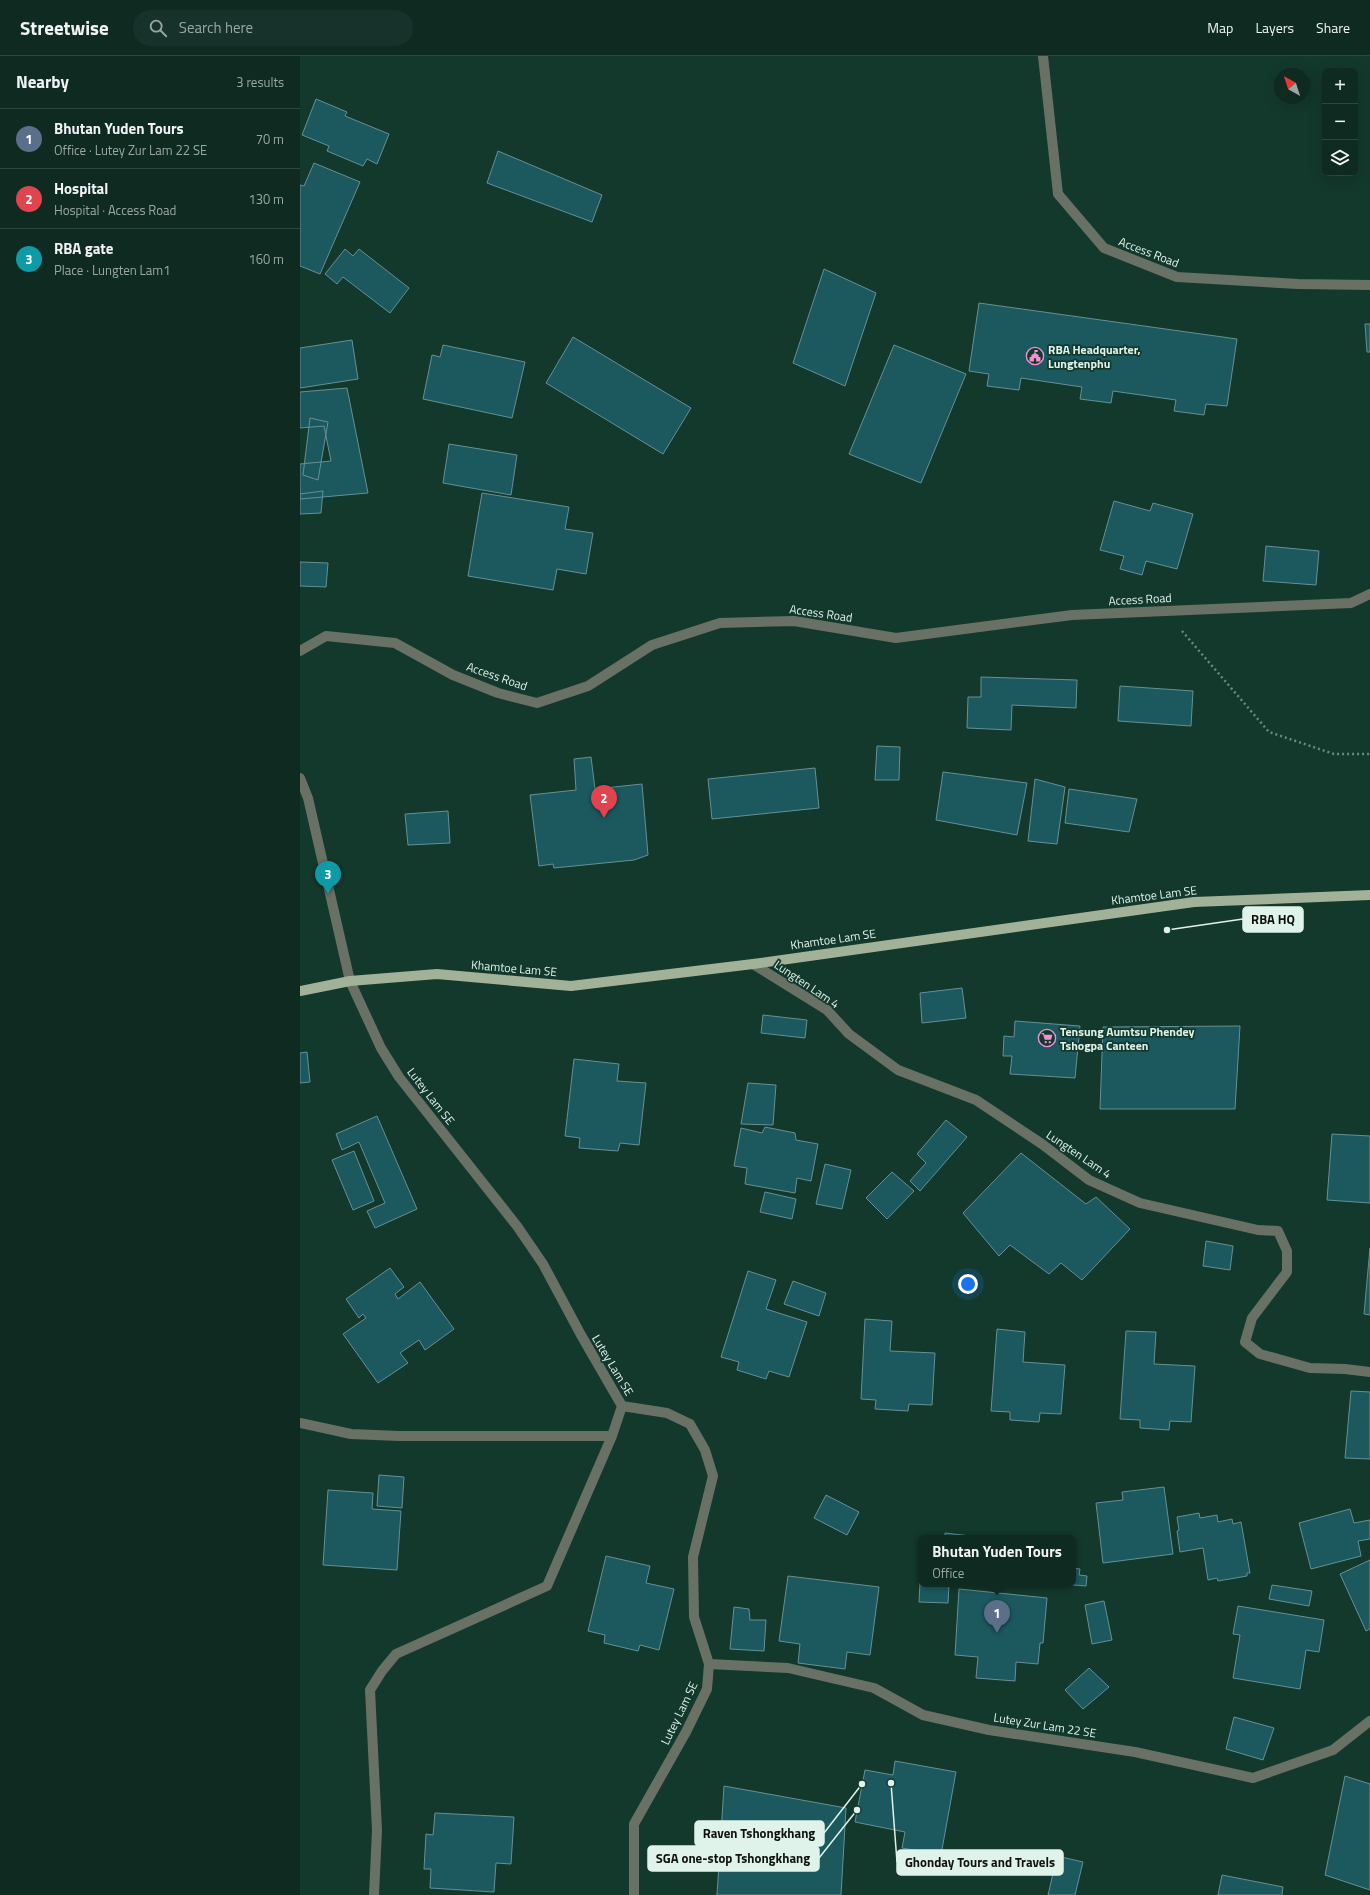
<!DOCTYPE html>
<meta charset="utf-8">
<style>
body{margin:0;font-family:"Titillium Web",sans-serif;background:#17322a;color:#f1f3f6}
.controls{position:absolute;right:12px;top:12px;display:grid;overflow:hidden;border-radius:8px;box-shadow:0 4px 16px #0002}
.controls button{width:36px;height:36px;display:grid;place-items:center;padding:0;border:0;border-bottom:1px solid #2e463f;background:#0e2a21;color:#f1f3f6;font:20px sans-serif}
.compass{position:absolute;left:974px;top:12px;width:36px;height:36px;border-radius:50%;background:#0e2a21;box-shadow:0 4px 16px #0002;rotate:321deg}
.you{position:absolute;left:668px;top:1228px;width:14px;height:14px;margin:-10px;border:3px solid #fff;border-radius:50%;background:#1a73e8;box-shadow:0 0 0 6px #1a73e833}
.badge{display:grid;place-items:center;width:26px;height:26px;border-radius:50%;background:#d93025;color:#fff;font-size:13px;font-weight:700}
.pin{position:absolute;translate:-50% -33px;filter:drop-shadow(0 1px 2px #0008)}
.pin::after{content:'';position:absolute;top:21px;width:14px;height:12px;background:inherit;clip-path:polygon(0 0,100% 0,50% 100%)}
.popup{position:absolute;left:618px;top:1479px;width:158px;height:52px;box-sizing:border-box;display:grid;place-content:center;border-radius:8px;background:#0e2a21;filter:drop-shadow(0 1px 3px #0005);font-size:13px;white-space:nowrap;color:#9ba7a5}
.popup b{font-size:15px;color:#f1f3f6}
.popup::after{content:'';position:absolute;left:50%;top:100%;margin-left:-8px;border:8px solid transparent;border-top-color:#0e2a21}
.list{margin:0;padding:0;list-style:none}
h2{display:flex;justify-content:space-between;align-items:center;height:52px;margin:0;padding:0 16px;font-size:17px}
h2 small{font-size:13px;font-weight:400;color:#9ba7a5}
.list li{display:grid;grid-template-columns:26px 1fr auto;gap:12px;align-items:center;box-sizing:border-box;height:60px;padding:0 16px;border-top:1px solid #2e463f}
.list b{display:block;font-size:15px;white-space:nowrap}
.list p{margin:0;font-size:13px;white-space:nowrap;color:#9ba7a5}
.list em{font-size:13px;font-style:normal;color:#9ba7a5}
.icon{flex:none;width:22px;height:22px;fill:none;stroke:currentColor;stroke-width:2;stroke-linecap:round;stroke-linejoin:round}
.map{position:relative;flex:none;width:1070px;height:1839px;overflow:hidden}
header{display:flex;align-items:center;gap:24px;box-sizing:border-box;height:56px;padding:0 20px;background:#0e2a21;border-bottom:1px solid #2e463f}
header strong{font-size:19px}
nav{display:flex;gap:22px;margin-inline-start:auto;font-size:14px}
.search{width:280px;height:36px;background:#17322a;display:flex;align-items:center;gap:10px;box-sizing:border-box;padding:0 14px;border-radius:22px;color:#9ba7a5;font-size:15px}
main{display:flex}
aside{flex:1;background:#0e2a21}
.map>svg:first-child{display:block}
.building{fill:#1b595f;stroke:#669095}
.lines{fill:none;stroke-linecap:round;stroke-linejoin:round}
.path{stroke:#6c8a7f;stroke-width:2.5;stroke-dasharray:2 3;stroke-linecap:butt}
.minor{stroke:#697165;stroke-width:10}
.major{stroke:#a1b299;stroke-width:10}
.labels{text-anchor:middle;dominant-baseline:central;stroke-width:3.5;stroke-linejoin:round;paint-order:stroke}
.street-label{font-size:12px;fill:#dff3eb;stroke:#13382c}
.poi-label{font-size:12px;font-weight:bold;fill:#dff3eb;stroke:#13382c;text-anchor:start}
.leader{fill:none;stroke:#dff3eb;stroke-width:1.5}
.callout-dot{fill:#dff3eb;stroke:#13382c;stroke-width:1.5}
.callout{fill:#dff3eb;stroke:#dff3eb;stroke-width:1.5}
.callout-label{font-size:13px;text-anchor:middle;font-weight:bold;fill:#111}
</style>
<header>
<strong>Streetwise</strong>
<div class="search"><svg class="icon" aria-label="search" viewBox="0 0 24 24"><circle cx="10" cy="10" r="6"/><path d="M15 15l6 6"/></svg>Search here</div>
<nav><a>Map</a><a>Layers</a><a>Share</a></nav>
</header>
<main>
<aside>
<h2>Nearby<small>3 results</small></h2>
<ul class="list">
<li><span class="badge" style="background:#5c6f8a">1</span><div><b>Bhutan Yuden Tours</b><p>Office · Lutey Zur Lam 22 SE</p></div><em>70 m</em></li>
<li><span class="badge" style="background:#e0444e">2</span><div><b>Hospital</b><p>Hospital · Access Road</p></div><em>130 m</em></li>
<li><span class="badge" style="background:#0f9aa8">3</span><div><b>RBA gate</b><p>Place · Lungten Lam1</p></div><em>160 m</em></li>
</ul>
</aside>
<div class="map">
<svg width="1070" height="1839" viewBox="0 0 1070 1839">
<rect width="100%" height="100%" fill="#13382c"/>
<path class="building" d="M 16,43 L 47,56 L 45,60 L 89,78 L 77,108 L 67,103 L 63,110 L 27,95 L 29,90 L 2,79 Z
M 198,95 L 302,139 L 292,166 L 187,127 Z
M 14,107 L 60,126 L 20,218 L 0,210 L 0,129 L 4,130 Z
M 45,193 L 53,200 L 59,193 L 109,232 L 90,257 L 43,221 L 37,228 L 25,218 Z
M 524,213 L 576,237 L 545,330 L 493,307 Z
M 679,247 L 937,283 L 927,350 L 906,348 L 904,359 L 874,355 L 876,344 L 813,335 L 811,347 L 780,343 L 782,331 L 721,322 L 719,334 L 687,330 L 689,318 L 669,315 Z
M 1065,268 L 1070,268 L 1070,296 L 1067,296 Z
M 273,281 L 391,352 L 363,398 L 246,327 Z
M 52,284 L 58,323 L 0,332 L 0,292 Z
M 143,289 L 225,306 L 212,362 L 123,343 L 132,299 L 140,301 Z
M 594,289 L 666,318 L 621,427 L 549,398 Z
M 47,332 L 68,437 L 0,443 L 0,408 L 31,405 L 24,370 L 0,372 L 0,336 Z
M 10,362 L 28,366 L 18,424 L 3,419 Z
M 149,388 L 217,399 L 211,439 L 143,427 Z
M 23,435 L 21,457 L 0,458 L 0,438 Z
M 182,437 L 269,451 L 265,473 L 293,477 L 286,518 L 257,513 L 253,534 L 168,520 Z
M 814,445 L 850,455 L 853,447 L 893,458 L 877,513 L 846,505 L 842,519 L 820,513 L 824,500 L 800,494 Z
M 966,490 L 1019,495 L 1016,529 L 963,525 Z
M 0,506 L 28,507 L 26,531 L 0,530 Z
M 681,621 L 777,624 L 776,652 L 712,649 L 711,674 L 667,672 L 668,641 L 681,641 Z
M 820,630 L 893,635 L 891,670 L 818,665 Z
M 577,690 L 600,691 L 599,724 L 575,724 Z
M 291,701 L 295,733 L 342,728 L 348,799 L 334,804 L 254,812 L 253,808 L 239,810 L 230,739 L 276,734 L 274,703 Z
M 515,712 L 519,752 L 412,763 L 408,723 Z
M 643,716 L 727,727 L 717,779 L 636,764 Z
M 735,723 L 765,731 L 757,788 L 728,785 Z
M 769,733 L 837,743 L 829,776 L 765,767 Z
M 148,755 L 150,787 L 108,789 L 105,758 Z
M 662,932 L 666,962 L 622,967 L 620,937 Z
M 463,959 L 507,964 L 505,982 L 461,977 Z
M 715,965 L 780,970 L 775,1022 L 710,1018 L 712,1000 L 703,1000 L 704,980 L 714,981 Z
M 940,970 L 935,1053 L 800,1053 L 803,971 Z
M 7,996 L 10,1026 L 0,1027 L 0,997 Z
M 274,1003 L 319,1008 L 317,1025 L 346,1027 L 339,1089 L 320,1087 L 318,1095 L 279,1092 L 280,1082 L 265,1080 Z
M 448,1027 L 476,1029 L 473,1069 L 441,1068 Z
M 77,1060 L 117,1153 L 75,1172 L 67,1155 L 85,1147 L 59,1086 L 42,1094 L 36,1078 Z
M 646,1064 L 667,1081 L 620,1135 L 610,1125 L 626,1107 L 617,1098 Z
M 465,1071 L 495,1077 L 496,1084 L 518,1088 L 511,1125 L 497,1122 L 495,1137 L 445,1128 L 447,1112 L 434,1110 L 441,1072 L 462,1077 Z
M 1032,1078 L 1070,1080 L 1070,1147 L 1027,1144 Z
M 54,1095 L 74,1145 L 53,1154 L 32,1104 Z
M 721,1097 L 786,1148 L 796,1141 L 830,1173 L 782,1224 L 761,1207 L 749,1218 L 710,1189 L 699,1200 L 663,1157 Z
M 525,1108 L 551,1114 L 542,1153 L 516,1148 Z
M 592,1116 L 614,1135 L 587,1163 L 566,1142 Z
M 465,1136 L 496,1143 L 492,1163 L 460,1156 Z
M 906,1185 L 933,1190 L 930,1214 L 903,1210 Z
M 1070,1192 L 1070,1259 L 1064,1258 Z
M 90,1212 L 104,1231 L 95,1238 L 98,1243 L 120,1226 L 154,1273 L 125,1294 L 119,1284 L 100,1297 L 108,1307 L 78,1327 L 43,1278 L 66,1262 L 63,1258 L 59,1262 L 46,1243 Z
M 448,1215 L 476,1224 L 466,1253 L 507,1266 L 489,1321 L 469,1315 L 466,1323 L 437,1314 L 439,1306 L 421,1301 Z
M 493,1225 L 526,1237 L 519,1260 L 484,1248 Z
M 565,1263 L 592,1265 L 590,1295 L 635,1297 L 632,1349 L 609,1348 L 608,1355 L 575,1353 L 576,1344 L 561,1343 Z
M 697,1273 L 725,1276 L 723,1306 L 765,1309 L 761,1358 L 740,1357 L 739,1366 L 710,1364 L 710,1356 L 691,1355 Z
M 826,1275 L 856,1276 L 854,1308 L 895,1310 L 891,1366 L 870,1365 L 869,1374 L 840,1372 L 840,1364 L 820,1363 Z
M 1051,1335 L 1070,1336 L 1070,1403 L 1045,1402 Z
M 79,1419 L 104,1421 L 102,1452 L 77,1450 Z
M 864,1431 L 873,1498 L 803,1507 L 796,1447 L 823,1444 L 822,1436 Z
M 28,1434 L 73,1437 L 72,1453 L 101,1455 L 97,1514 L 23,1509 Z
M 526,1439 L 559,1456 L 547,1479 L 514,1462 Z
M 1050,1453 L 1054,1467 L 1070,1464 L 1070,1483 L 1058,1485 L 1061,1500 L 1011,1513 L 999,1467 Z
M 899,1457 L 900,1462 L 917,1459 L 918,1466 L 932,1463 L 933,1468 L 941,1466 L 950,1517 L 947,1517 L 947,1520 L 918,1525 L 917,1522 L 908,1524 L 903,1492 L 880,1496 L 877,1475 L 879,1474 L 877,1461 Z
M 645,1477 L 688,1482 L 645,1482 Z
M 306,1500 L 350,1510 L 346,1527 L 374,1533 L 359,1594 L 340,1589 L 338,1595 L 304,1587 L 305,1579 L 288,1575 Z
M 1070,1504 L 1070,1573 L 1066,1575 L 1040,1518 Z
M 621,1507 L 621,1528 L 649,1528 L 648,1547 L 619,1546 Z
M 773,1512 L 780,1513 L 779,1519 L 787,1520 L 786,1530 L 761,1528 L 773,1528 Z
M 488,1520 L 579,1531 L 570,1599 L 547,1596 L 545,1613 L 498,1607 L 500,1588 L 479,1585 Z
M 972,1529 L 1012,1535 L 1009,1550 L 969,1543 Z
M 659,1533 L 747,1542 L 743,1587 L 740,1587 L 738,1608 L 716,1606 L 715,1625 L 676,1622 L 678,1601 L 655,1599 Z
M 804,1545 L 812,1584 L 792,1588 L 785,1549 Z
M 938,1550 L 1024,1564 L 1019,1596 L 1006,1594 L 1000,1633 L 933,1622 L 940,1579 L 933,1578 Z
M 434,1551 L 449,1553 L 450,1564 L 466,1564 L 464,1595 L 430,1593 Z
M 789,1612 L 809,1631 L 783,1653 L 765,1634 Z
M 934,1661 L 974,1672 L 963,1704 L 926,1693 Z
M 595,1705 L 656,1716 L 641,1799 L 602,1792 L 605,1776 L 555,1766 L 565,1714 L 593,1719 Z
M 1045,1720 L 1070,1728 L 1070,1834 L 1025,1819 Z
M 424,1730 L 546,1752 L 541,1839 L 417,1839 Z
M 135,1757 L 214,1761 L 211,1808 L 196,1807 L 194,1836 L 130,1832 L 131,1813 L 124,1813 L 126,1778 L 133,1779 Z
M 757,1800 L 783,1806 L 775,1839 L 748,1839 Z
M 922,1819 L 983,1831 L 982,1839 L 918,1839 Z"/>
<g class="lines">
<path class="path" d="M 882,575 L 969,676 L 1034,698 L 1070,698"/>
<path class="minor" d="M 743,0 L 758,138 L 804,192 L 877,221 L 998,228 L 1070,229
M 0,595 L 26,580 L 95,587 L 153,619 L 198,637 L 237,647 L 288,630 L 352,589 L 420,567 L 494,565 L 596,582 L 772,559 L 1051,547 L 1070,538
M 0,722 L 8,742 L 50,925 L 81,992 L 99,1021 L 217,1170 L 243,1208 L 281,1279 L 322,1350 L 367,1357 L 390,1368 L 405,1394 L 413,1420 L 393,1501 L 394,1561 L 409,1608 L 407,1633 L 386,1676 L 334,1768 L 334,1839
M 453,908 L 527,954 L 549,978 L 598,1014 L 676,1044 L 742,1088 L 789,1124 L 840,1147 L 958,1174 L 978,1175 L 987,1195 L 987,1216 L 952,1262 L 945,1286 L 960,1298 L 1010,1312 L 1045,1313 L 1070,1316
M 0,1367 L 51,1378 L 99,1380 L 312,1380
M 409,1608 L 488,1612 L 574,1632 L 623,1659 L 689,1674 L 835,1696 L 953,1722 L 1033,1694 L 1070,1665
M 74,1839 L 77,1774 L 70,1634 L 82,1615 L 96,1598 L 247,1530 L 312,1380 L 322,1350"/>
<path class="major" d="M 0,935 L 50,925 L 137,918 L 271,930 L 453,908 L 894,846 L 1070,839"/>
</g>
<defs>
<symbol id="civic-ring" viewBox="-11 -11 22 22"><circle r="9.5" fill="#13382c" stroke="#f591d2" stroke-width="1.5"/><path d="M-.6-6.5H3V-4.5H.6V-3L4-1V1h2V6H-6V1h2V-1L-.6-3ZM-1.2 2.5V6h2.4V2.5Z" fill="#f591d2"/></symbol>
<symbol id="supermarket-ring" viewBox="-11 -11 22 22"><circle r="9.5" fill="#13382c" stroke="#f591d2" stroke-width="1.5"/><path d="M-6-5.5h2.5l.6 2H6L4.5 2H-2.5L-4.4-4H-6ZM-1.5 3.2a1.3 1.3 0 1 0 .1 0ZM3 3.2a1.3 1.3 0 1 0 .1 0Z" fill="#f591d2"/></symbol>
</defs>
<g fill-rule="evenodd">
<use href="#civic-ring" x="725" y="290" width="20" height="20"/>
<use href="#supermarket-ring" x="737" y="972" width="20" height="20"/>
</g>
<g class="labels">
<g class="street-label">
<text transform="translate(849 196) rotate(21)">Access Road</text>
<text transform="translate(840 543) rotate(-3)">Access Road</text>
<text transform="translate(521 557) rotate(8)">Access Road</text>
<text transform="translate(197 620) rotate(19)">Access Road</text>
<text transform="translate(854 839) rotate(-7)">Khamtoe Lam SE</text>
<text transform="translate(533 883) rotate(-8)">Khamtoe Lam SE</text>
<text transform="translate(214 912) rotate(5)">Khamtoe Lam SE</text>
<text transform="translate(507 928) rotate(34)">Lungten Lam 4</text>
<text transform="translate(131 1040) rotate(52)">Lutey Lam SE</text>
<text transform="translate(779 1098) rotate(34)">Lungten Lam 4</text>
<text transform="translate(313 1309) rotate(59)">Lutey Lam SE</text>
<text transform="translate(379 1657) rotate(-64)">Lutey Lam SE</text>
<text transform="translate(745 1669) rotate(9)">Lutey Zur Lam 22 SE</text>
</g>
<g class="poi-label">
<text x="748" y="293">RBA Headquarter,<tspan x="748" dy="14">Lungtenphu</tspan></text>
<text x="760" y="975">Tensung Aumtsu Phendey<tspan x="760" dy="14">Tshogpa Canteen</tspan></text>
</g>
</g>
<path class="leader" d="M867 874L943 863M562 1728L524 1777M557 1754L519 1802M591 1727L597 1806"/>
<g class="callout-dot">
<circle cx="867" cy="874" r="4"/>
<circle cx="562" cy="1728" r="4"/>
<circle cx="557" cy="1754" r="4"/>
<circle cx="591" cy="1727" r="4"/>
</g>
<g class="callout">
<rect x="943" y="851" width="60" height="25" rx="4"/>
<rect x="395" y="1765" width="129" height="25" rx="4"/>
<rect x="348" y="1790" width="171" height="25" rx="4"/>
<rect x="597" y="1794" width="166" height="25" rx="4"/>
</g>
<g class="callout-label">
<text x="973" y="868">RBA HQ</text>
<text x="459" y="1782">Raven Tshongkhang</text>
<text x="433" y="1807">SGA one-stop Tshongkhang</text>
<text x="680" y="1811">Ghonday Tours and Travels</text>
</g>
</svg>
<div class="controls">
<button>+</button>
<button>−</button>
<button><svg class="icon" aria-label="layers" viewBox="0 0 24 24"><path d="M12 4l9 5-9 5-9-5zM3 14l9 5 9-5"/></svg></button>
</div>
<svg class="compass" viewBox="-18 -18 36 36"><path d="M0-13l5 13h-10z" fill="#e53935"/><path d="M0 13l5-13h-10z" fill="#9ba7a5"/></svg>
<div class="you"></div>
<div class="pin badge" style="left:697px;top:1577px;background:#5c6f8a">1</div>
<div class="popup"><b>Bhutan Yuden Tours</b>Office</div>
<div class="pin badge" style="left:304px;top:762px;background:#e0444e">2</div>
<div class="pin badge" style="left:28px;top:838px;background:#0f9aa8">3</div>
</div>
</main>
